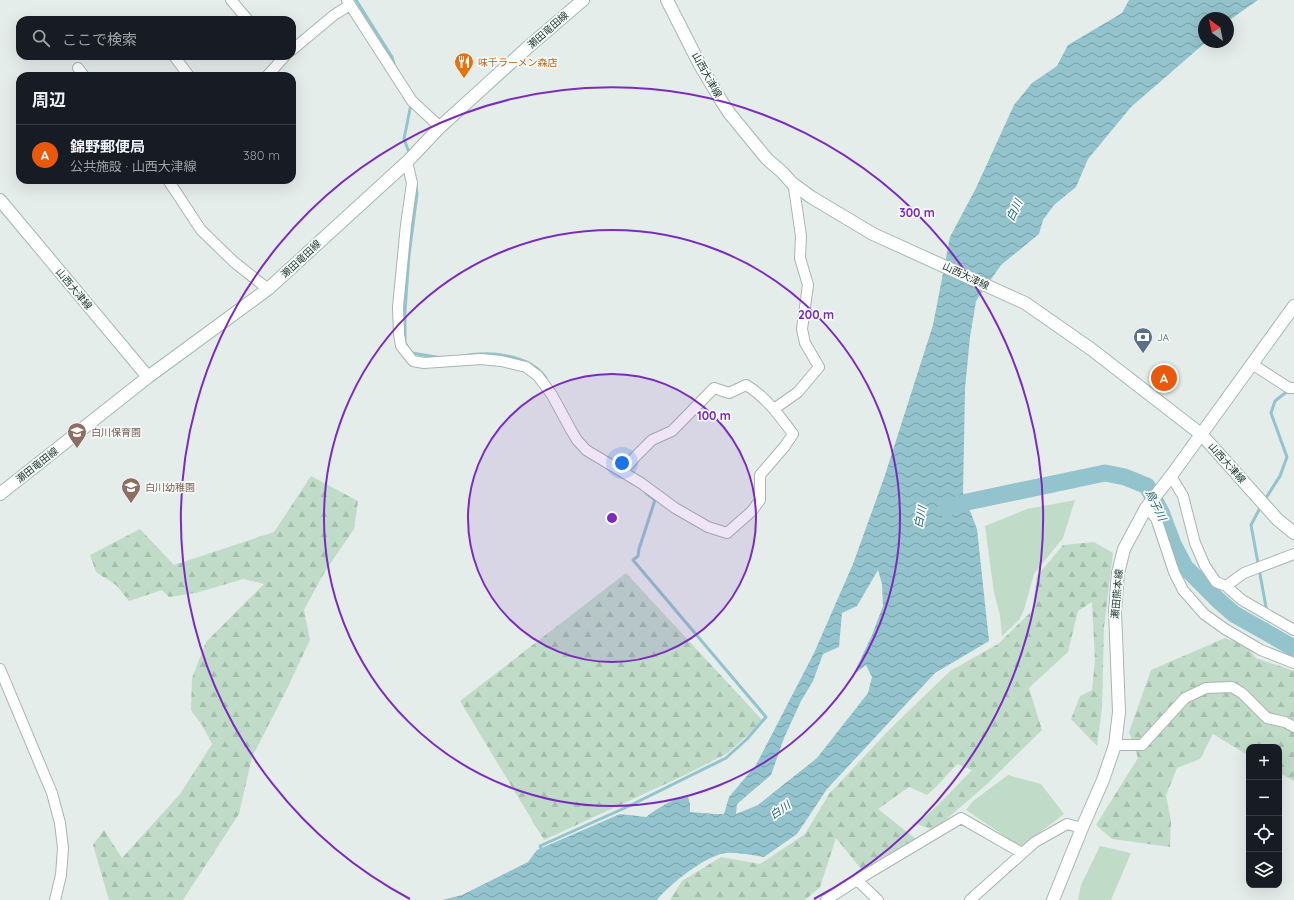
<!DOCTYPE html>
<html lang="ja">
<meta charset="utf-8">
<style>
body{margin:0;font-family:Quicksand,"Noto Sans JP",sans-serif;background:#20242c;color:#f1f3f6}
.controls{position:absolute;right:12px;bottom:12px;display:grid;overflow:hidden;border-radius:8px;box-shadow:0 4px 16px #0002}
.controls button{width:36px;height:36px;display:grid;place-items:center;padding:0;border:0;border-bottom:1px solid #363941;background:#171b24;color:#f1f3f6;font:20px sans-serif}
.compass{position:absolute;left:1198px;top:12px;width:36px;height:36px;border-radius:50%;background:#171b24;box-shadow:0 4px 16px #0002;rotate:327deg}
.you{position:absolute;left:622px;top:463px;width:14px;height:14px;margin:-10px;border:3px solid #fff;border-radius:50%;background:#1a73e8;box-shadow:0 0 0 6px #1a73e833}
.badge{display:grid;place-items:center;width:26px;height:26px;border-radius:50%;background:#ea580c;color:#fff;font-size:13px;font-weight:700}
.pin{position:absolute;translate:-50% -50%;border:2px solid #fff;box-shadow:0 1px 4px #0006}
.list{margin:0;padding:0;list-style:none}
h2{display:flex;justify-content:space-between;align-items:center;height:52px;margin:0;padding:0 16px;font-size:17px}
h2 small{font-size:13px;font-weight:400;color:#9ea1a6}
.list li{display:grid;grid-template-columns:26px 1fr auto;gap:12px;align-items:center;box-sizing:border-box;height:60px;padding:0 16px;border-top:1px solid #363941}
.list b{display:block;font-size:15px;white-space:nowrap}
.list p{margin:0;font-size:13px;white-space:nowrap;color:#9ea1a6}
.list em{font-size:13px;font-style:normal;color:#9ea1a6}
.icon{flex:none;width:22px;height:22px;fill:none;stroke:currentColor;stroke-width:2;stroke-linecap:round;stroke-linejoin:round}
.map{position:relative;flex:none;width:1294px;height:900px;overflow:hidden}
.search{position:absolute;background:#171b24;box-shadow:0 4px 16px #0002;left:16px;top:16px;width:280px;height:44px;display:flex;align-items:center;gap:10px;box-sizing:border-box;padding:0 14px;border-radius:12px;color:#9ea1a6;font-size:15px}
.panel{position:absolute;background:#171b24;box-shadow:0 4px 16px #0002;left:16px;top:72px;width:280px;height:112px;border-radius:12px}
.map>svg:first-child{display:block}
.grass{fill:#c0dcc8}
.forest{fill:url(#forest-firs)}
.water{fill:url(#water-waves);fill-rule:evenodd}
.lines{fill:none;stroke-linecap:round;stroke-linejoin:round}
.stream{stroke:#93c3cd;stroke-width:3}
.river{stroke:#93c3cd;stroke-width:17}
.street-casing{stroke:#a8b5b1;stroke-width:12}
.secondary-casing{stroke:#a4b8b1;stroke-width:14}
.street{stroke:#fff;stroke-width:10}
.secondary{stroke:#fff;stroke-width:12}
.ring{fill:none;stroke:#7b2cbf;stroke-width:2}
.labels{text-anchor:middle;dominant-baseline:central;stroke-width:3.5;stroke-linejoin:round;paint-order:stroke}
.street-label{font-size:10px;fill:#263e38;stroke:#f6faf8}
.food-label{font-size:10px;fill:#c56008;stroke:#f6faf8;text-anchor:start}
.service-label{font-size:10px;fill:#4e5e75;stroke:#f6faf8;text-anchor:start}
.education-label{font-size:10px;fill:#785e54;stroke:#f6faf8;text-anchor:start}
.water-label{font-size:11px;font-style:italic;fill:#246775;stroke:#f6faf8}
.centre{fill:#7b2cbf;stroke:#f6faf8;stroke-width:2}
.ring-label{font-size:12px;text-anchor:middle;font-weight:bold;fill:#7b2cbf;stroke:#f6faf8;stroke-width:3.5;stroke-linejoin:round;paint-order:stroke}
</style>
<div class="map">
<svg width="1294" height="900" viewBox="0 0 1294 900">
<defs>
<pattern id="forest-firs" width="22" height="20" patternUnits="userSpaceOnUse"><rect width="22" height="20" fill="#c0dcc8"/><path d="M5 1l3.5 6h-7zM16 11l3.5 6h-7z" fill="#a5bead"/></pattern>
<pattern id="water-waves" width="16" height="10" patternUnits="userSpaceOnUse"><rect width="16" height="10" fill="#93c3cd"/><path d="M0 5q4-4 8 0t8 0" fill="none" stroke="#78a0a7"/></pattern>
</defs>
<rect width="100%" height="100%" fill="#e5edea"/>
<path class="grass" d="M 1075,500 L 1063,538 L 1034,574 L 1024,610 L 1019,620 L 1002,636 L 1000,615 L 994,593 L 985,526 L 1027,509 Z
M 1008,775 L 1041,784 L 1064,814 L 1021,847 L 966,810 L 973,801 Z
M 1100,846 L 1131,853 L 1111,900 L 1078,900 L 1081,885 Z"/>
<path class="forest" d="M 311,476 L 358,501 L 354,529 L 324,573 L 304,610 L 310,640 L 284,695 L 252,757 L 239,814 L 183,900 L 109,900 L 93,845 L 104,830 L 122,858 L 180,794 L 212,744 L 202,725 L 191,710 L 192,678 L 206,642 L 264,584 L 243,579 L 196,593 L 169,597 L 162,590 L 129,601 L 116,585 L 96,572 L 90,555 L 140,529 L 174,565 L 274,532 Z
M 1094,542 L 1113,553 L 1104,627 L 1102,708 L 1097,746 L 1071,719 L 1080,696 L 1092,690 L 1095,660 L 1092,602 L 1078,611 L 1068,652 L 1029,688 L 1042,730 L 986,785 L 942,823 L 931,829 L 917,824 L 937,806 L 972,770 L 957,764 L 937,786 L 927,795 L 909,787 L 878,809 L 916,839 L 861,869 L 836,838 L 820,887 L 805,900 L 670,900 L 682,881 L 721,857 L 760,864 L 805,834 L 829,794 L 890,729 L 950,671 L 998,644 L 1032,611 L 1037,576 L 1063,545 Z
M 626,573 L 763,721 L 728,753 L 685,775 L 544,840 L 460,701 Z
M 1225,638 L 1246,646 L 1256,658 L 1294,671 L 1294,781 L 1279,773 L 1279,747 L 1249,747 L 1249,756 L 1213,734 L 1200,759 L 1177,768 L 1166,795 L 1171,821 L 1170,847 L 1112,839 L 1096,825 L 1138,758 L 1129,732 L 1151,670 Z"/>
<path class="water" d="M 1129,0 L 1258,0 L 1228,21 L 1228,18 L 1204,18 L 1204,42 L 1206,42 L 1131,107 L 1088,159 L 1076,187 L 1054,205 L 1043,220 L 1039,234 L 1001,265 L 976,301 L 970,337 L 965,389 L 963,493 L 977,529 L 989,641 L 935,673 L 827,789 L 797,834 L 764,857 C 751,855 738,852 726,853 C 708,854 668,885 657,900 L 442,900 L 462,895 L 528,862 L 537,850 L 620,814 L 646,817 C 658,808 673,798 688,797 L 690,804 L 690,812 L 715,814 L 724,814 L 729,797 L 756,765 L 814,653 L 853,564 L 884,478 L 933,325 L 950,237 L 976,188 L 1014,105 L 1032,83 L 1057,66 L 1068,45 L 1122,13 ZM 878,570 L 882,584 L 883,606 L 872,635 L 853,675 L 866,665 L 872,677 L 868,693 L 817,758 L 758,805 L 736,814 L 737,804 L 771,775 L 784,738 L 801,701 L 813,681 L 823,654 L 839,647 L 842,613 L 857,606 Z"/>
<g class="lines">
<path class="stream" d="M 356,0 L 392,57 L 395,67
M 410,155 L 404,139 L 411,104
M 416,186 L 417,194 L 409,255 L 405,311 L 405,343 L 412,353 L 442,358
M 463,356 C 489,351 530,354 546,378
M 1264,501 L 1280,476 L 1287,457 L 1271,413 L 1275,401 L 1289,390
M 1261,506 L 1251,525 L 1266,607
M 1267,624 L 1267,633
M 542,851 L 540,846 L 629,806 L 726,758 L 747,739 L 766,717 L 633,560 L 638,556 L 639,549 L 655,500 L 646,493"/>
<path class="river" d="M 946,508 L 967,502 L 1105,473 L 1125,477 L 1147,486 L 1161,512 L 1173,544 L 1185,567 L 1218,600 L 1234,614 L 1294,648"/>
<defs>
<path id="street" d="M 231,0 L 248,20
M 347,0 L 412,101 L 440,127
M 292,50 L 334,15 L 350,5
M 174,56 L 189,76
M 78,68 L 84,76
M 267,76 L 285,56
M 407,162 L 412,183 L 406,225 L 398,307 L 399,334 L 401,346 L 413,361 L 424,363 L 481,359 L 501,361 L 526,367 L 538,376 L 552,395 L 571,430 L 577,440 L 586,450 L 641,483 L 675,508 L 708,527 L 727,533 L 752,511 L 760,500 L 760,475 L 785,446 L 793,434 C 779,415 766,397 746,385 L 729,393 L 714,388 L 672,431 L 652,440 L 636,456 L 623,471
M 168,180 L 201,230 L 234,262 L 268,289
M 1252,364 L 1289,388 L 1294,388
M 774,409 L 798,392 L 819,367 L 805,343 L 802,329 L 808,285 L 800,258 L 801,236 L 794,188 L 792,183
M 1171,476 L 1183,496 L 1195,543 L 1205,566 L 1216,582 L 1226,586 L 1244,573 L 1294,554
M 1146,508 L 1156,518 L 1174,572 L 1183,590 L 1204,614 L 1225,629 L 1261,650 L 1294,663
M 1226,586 L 1242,600 L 1294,630
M 0,669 L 52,793 L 60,823 L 63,848 L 61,875 L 55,900
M 1115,745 L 1142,745 L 1185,698 L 1206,688 L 1232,687 L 1242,693 L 1267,718 L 1285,722 L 1294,727
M 857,880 L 961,818 L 1022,853
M 826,900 L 857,880 L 878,900
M 970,900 L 1035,842 L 1067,824 L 1082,828"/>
<path id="secondary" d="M 667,0 L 700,65 L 722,102 L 730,114 L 767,159 L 782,172 L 792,183 L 811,197 L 873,234 L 1025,303 L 1091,349 L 1202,435 L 1277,519 L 1294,533
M 0,200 L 148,377
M 0,494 L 148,377 L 268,289 L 407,162 L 440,127 L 527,48 L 583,0
M 1053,900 L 1082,828 L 1103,780 L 1115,745 L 1119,712 L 1115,611 L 1118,573 L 1124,549 L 1146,508 L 1171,476 L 1294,306"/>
</defs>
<use href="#street" class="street-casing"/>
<use href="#secondary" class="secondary-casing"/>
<use href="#street" class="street"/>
<use href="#secondary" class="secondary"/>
</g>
<circle cx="612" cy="518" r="144" fill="#7b2cbf" fill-opacity=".12"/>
<g class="ring">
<circle cx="612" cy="518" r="144"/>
<circle cx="612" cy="518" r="288"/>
<path d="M410 899A431 431 0 1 1 814 899"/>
</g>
<defs>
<symbol id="restaurant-pin" viewBox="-11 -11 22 30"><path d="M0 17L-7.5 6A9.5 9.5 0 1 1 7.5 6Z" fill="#e8710a" stroke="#f6faf8"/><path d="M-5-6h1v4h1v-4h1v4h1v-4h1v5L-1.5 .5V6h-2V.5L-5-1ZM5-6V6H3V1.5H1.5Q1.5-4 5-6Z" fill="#fff"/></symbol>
<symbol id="bank-pin" viewBox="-11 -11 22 30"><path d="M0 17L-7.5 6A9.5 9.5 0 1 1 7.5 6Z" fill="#5c6f8a" stroke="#f6faf8"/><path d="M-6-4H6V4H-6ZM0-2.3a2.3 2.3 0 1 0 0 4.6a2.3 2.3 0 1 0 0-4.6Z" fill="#fff"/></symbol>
<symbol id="school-pin" viewBox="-11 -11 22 30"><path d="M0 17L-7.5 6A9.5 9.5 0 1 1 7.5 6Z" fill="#8d6e63" stroke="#f6faf8"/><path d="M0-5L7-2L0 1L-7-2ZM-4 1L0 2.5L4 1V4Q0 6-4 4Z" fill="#fff"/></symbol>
</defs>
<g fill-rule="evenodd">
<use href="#restaurant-pin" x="453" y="51" width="22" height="30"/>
<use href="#bank-pin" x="1132" y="326" width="22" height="30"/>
<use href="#school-pin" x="66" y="421" width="22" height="30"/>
<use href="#school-pin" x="120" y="476" width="22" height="30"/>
</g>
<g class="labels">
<g class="street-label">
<text transform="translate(548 30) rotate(-41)">瀬田竜田線</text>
<text transform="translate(707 75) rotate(61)">山西大津線</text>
<text transform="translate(301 259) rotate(-43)">瀬田竜田線</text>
<text transform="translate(966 276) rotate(25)">山西大津線</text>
<text transform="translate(74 289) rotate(50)">山西大津線</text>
<text transform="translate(1227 463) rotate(48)">山西大津線</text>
<text transform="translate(37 465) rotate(-38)">瀬田竜田線</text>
<text transform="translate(1117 594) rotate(-85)">瀬田熊本線</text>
</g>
<g class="food-label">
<text x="478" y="62">味千ラーメン森店</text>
</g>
<g class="service-label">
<text x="1157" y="337">JA</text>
</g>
<g class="education-label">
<text x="91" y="432">白川保育園</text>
<text x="145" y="487">白川幼稚園</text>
</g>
<g class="water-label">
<text transform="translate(1014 210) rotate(-65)">白川</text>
<text transform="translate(1156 505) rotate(64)">鳥子川</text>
<text transform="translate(920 517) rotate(-79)">白川</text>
<text transform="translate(780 810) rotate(-35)">白川</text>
</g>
</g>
<circle cx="612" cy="518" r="6" class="centre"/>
<g class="ring-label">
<text x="917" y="217">300 m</text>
<text x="816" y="319">200 m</text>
<text x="714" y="420">100 m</text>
</g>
</svg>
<div class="controls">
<button>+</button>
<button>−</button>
<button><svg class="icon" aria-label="locate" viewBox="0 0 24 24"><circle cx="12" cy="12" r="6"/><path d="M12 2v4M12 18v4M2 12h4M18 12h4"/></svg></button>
<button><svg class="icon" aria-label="layers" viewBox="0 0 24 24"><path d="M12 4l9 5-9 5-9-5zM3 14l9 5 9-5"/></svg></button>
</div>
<svg class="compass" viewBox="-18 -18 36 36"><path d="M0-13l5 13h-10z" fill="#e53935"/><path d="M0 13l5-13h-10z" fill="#9ea1a6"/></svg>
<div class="you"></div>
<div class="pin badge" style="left:1164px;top:378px">A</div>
<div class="search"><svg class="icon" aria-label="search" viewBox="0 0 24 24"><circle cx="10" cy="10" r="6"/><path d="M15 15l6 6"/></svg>ここで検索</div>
<section class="panel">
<h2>周辺<small></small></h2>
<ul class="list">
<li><span class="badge">A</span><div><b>錦野郵便局</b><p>公共施設 · 山西大津線</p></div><em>380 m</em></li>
</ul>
</section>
</div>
